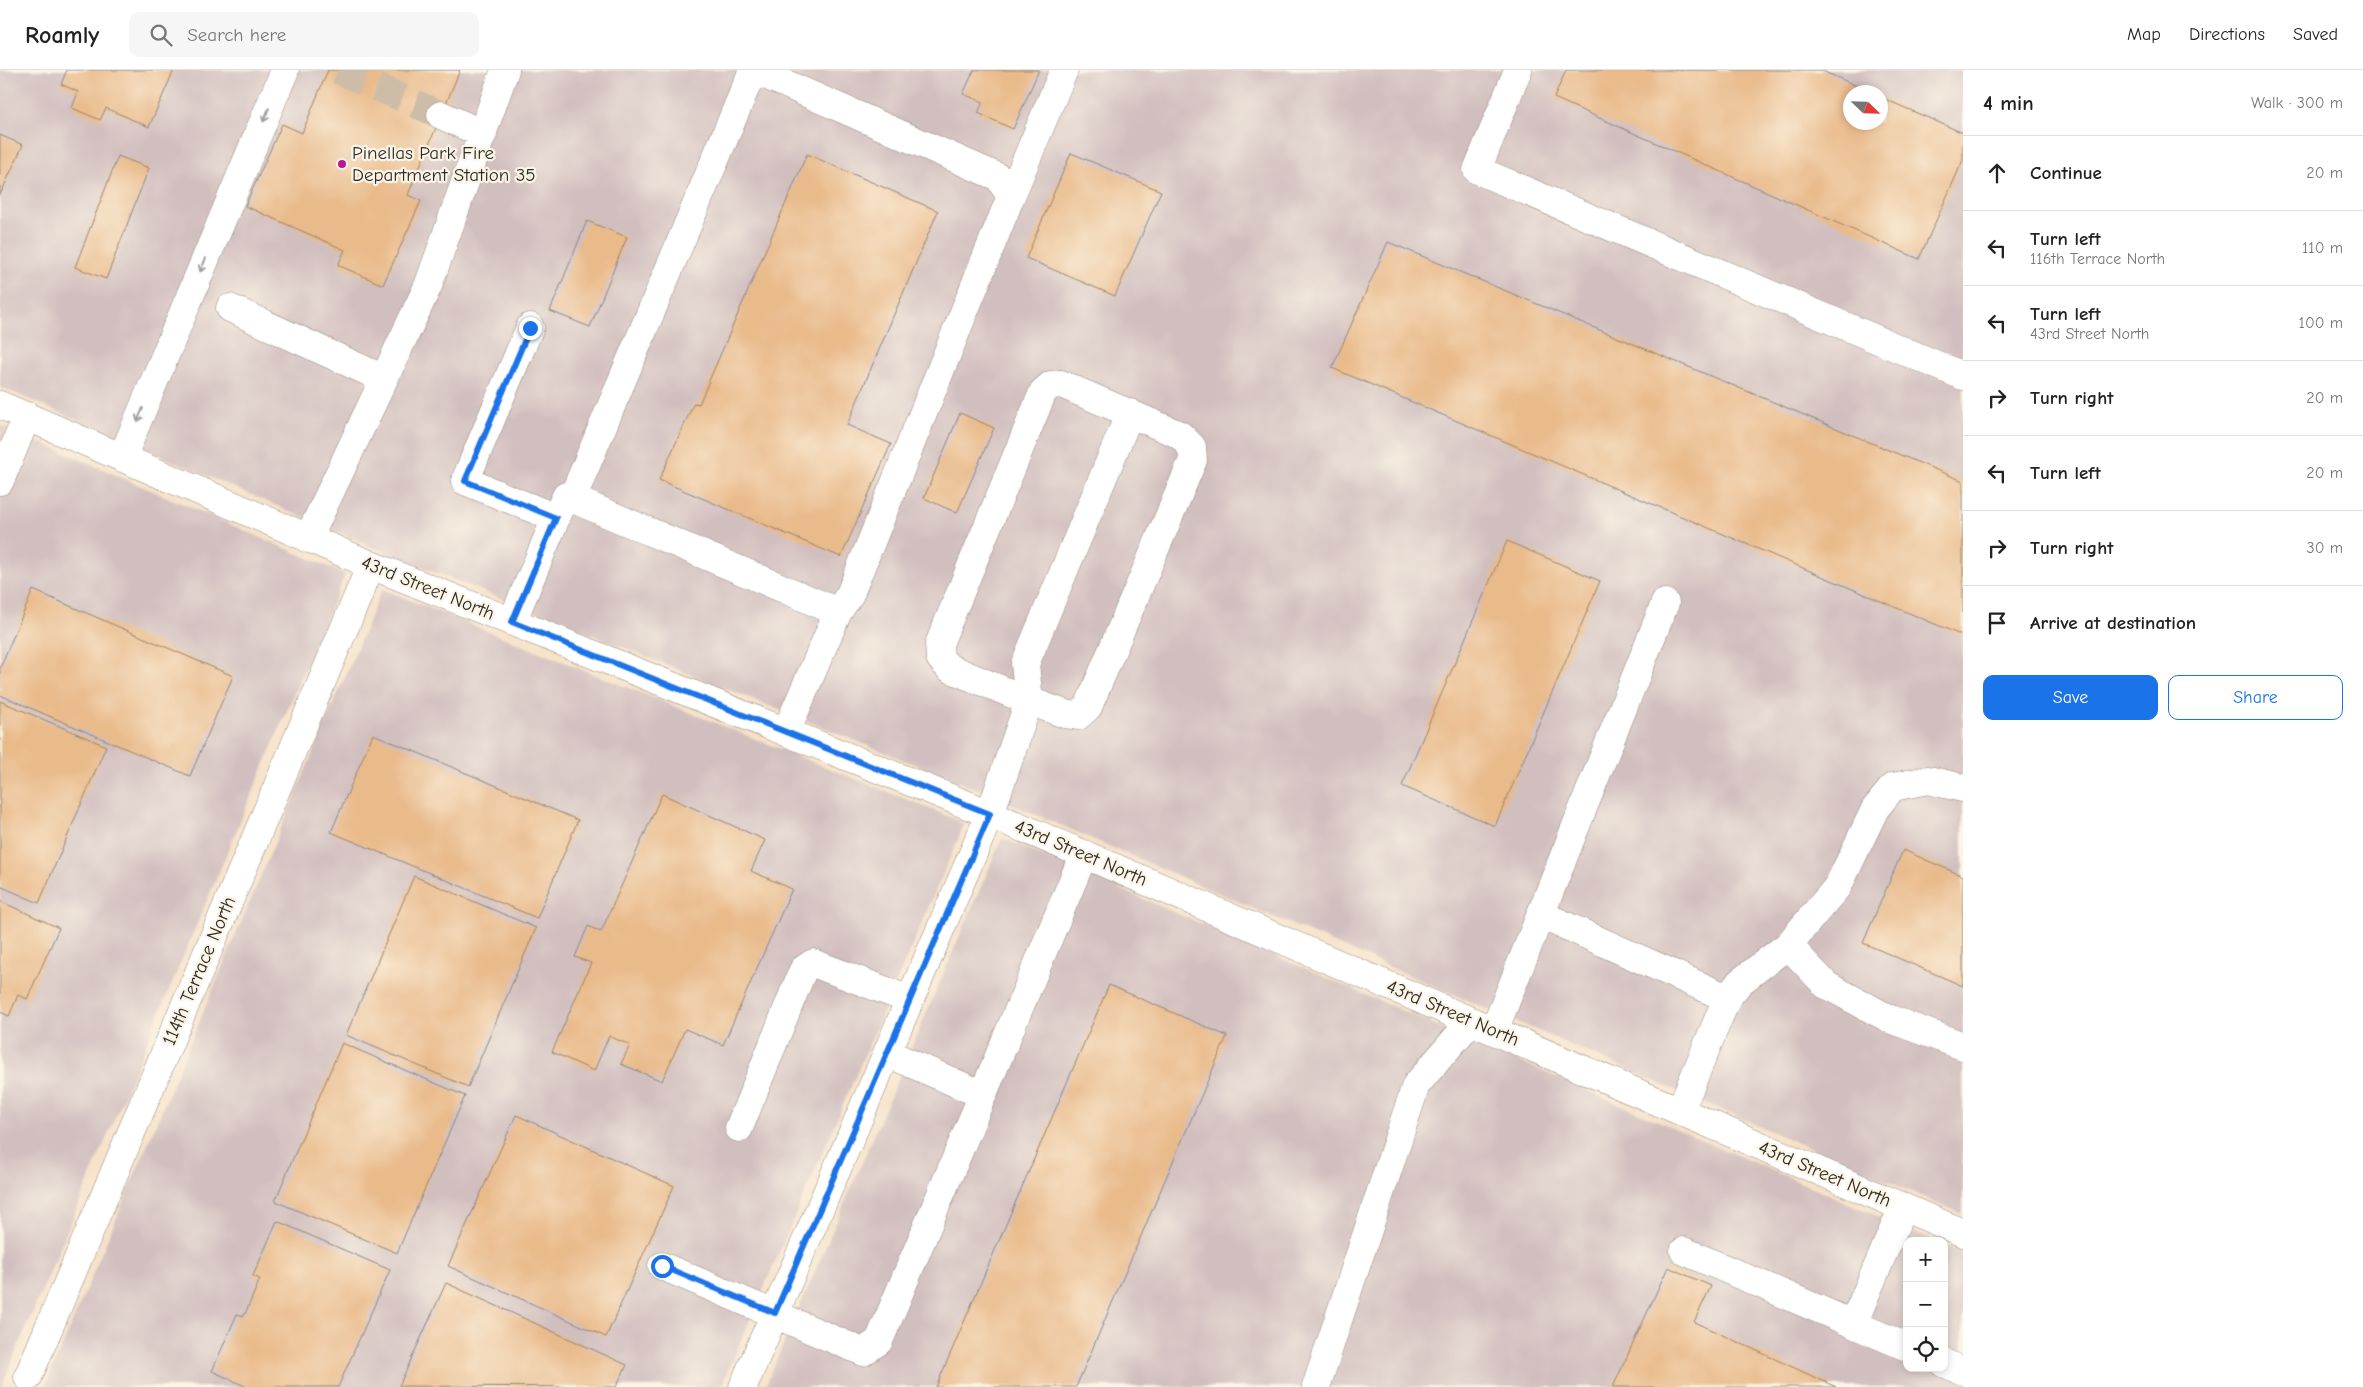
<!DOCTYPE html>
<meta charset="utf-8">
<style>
body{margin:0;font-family:"Comic Neue",sans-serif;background:#f6f6f6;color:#222}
.controls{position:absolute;right:15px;bottom:15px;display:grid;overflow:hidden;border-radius:10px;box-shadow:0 2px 8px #0003}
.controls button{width:45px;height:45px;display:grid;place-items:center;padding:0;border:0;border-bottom:1px solid #e0e0e0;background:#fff;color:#222;font:25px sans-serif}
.compass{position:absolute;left:1843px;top:15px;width:45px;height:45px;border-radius:50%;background:#fff;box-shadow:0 2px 8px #0003;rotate:113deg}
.stop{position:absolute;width:15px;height:15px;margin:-11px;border:4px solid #1a73e8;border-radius:50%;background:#fff}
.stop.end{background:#1a73e8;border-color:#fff;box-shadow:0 1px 5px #0008}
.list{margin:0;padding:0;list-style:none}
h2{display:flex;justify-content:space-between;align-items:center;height:65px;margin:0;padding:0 20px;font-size:21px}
h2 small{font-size:16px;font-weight:400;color:#767676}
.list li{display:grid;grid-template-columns:32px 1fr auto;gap:15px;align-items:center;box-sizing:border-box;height:75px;padding:0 20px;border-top:1px solid #e0e0e0}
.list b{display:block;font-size:19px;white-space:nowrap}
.list p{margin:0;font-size:16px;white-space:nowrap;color:#767676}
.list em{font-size:16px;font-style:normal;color:#767676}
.actions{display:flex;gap:10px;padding:15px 20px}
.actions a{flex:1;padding:11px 0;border:1px solid #1a73e8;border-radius:10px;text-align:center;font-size:18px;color:#1a73e8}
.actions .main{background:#1a73e8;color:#fff}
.icon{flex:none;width:28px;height:28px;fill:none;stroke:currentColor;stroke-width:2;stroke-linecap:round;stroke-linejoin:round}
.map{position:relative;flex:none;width:1963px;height:1317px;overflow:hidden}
header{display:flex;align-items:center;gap:30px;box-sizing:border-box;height:70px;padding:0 25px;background:#fff;border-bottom:1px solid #e0e0e0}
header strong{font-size:24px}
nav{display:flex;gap:28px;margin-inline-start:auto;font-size:18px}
.search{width:350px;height:45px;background:#f6f6f6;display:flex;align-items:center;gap:12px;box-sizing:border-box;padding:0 18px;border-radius:10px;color:#767676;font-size:19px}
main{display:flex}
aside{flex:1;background:#fff}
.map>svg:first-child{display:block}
.industrial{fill:#d1bfbf;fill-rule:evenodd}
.building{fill:#e9ba8a}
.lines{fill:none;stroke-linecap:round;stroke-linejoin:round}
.minor-tunnel{stroke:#cdbda8;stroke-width:28;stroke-dasharray:28 14;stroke-linecap:butt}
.minor-casing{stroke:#908679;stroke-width:29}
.minor{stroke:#fff;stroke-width:28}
.oneway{stroke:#a0a0a0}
.route{stroke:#1a73e8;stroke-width:6}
.poi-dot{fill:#b5179e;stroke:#fcf5e5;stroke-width:2}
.labels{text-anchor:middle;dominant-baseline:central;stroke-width:4.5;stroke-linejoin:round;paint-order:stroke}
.poi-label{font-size:19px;fill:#2b2b2b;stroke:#fcf5e5;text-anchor:start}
.street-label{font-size:19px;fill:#2b2b2b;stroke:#fcf5e5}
</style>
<header>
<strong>Roamly</strong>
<div class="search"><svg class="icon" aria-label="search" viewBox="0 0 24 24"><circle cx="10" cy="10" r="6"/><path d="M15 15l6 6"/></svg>Search here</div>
<nav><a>Map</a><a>Directions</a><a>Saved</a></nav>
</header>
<main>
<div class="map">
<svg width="1963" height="1317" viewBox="0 0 1963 1317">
<rect width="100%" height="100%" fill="#fcf5e5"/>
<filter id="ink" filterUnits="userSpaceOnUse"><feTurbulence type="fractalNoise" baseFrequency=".02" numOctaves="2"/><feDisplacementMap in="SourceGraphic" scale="10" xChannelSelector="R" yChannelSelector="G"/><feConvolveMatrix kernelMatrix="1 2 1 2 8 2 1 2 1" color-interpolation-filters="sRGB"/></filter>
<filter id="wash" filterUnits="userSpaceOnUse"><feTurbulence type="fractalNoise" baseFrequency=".0096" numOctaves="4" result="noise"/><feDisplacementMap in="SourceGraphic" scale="20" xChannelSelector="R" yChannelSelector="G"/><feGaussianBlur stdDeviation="1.12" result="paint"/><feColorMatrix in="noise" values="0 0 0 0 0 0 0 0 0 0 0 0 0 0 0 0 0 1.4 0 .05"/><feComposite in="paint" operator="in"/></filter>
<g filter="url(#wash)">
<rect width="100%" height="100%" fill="#f6e1c7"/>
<path class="industrial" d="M 0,0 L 1963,0 L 1963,1144 L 979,720 L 377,479 L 0,317 ZM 1850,22 L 1880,22 L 1880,52 L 1850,52 Z
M 0,355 L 345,504 L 2,1315 L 5,1317 L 0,1317 Z
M 382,519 L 965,753 L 721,1317 L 45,1317 Z
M 1002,768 L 1936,1171 L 1907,1171 L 1907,1298 L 1944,1298 L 1944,1174 L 1963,1183 L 1963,1317 L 765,1317 Z"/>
<g id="blocks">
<path class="building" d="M 67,0 L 174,0 L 149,57 L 106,38 L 100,50 L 72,38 L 78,22 L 61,14 Z
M 328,0 L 460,0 L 408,125 L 421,131 L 383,215 L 338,195 L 345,180 L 245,136 L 282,54 L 302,63 Z
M 974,0 L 1039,0 L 1013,59 L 978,43 L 983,32 L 963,24 Z
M 1566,0 L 1820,0 L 1871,22 L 1850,22 L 1850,52 L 1880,52 L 1880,27 L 1963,63 L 1963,90 L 1919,189 L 1554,28 Z
M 0,65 L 23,75 L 0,125 Z
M 1071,83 L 1161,121 L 1115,226 L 1026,188 Z
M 807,84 L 938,141 L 847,355 L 891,374 L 841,487 L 659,410 L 694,333 L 699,334 Z
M 118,86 L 149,98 L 106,209 L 75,197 Z
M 587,151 L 627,167 L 590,257 L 550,241 Z
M 1388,172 L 1963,411 L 1963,566 L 1332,298 Z
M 960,343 L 994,358 L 957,443 L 924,428 Z
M 1507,471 L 1600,511 L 1495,756 L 1402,716 Z
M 33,520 L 233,606 L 190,706 L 0,625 L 0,598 Z
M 0,631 L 106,676 L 39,833 L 0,816 Z
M 373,664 L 578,750 L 537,848 L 331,762 Z
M 662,724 L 765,770 L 751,801 L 792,819 L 723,975 L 685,959 L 662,1011 L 621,994 L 630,975 L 609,966 L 594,1001 L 552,982 L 591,893 L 575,887 L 588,856 L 601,862 Z
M 1903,780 L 1963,806 L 1963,916 L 1863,873 Z
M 414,806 L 536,858 L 468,1017 L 346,965 Z
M 0,831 L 59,858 L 27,929 L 18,925 L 9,946 L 0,942 Z
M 1109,915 L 1227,966 L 1076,1317 L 936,1317 Z
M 342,973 L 465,1026 L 397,1183 L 275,1131 Z
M 516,1045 L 674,1116 L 606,1267 L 448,1196 Z
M 277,1151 L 390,1200 L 338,1317 L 247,1317 L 212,1301 L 237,1244 L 244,1246 L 260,1209 L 253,1206 Z
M 1668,1197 L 1711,1216 L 1694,1252 L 1836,1317 L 1613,1317 Z
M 446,1213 L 627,1295 L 616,1317 L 399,1316 Z"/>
</g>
</g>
<g filter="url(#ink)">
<use href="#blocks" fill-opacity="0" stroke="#908679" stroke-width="1"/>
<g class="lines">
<path class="minor-tunnel" d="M 338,0 L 441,45"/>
<defs>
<path id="minor" d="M 754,0 L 998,107 L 1011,126 L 850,524 L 838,542
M 1518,0 L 1477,100 L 1963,306
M 441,45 L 483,64
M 1011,126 L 1064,0
M 230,238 L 384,309
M 0,335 L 371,495 L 990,744 L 1963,1163
M 122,388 L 285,0
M 0,411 L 27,346
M 572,429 L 753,0
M 556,448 L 566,426 L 838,542 L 786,662
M 308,469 L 428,216 L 505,0
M 512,552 L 556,448 L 465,411 L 530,257
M 1542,845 L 1727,928
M 1788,875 L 1826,915 L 1890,949 L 1963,976
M 1494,961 L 1665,533
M 887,983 L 983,1025
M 1680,1041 L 1727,928 L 1740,912 L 1788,875 L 1838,816 L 1875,739 L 1893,717 L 1928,710 L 1963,718
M 739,1058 L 803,900 L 813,893 L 910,930
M 1903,1137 L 1853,1254 L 1907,1277
M 1684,1181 L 1853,1254
M 662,1196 L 863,1282 L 879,1271 L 1084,784
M 1944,1293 L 1963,1301
M 28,1307 L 371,495
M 743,1317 L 990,744 L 1029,631 L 949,598 L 940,588 L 939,574 L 1043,322 L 1051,315 L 1061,314 L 1180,365 L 1192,377 L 1193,390 L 1088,637 L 1078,646 L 1065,644 L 1029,631 L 1025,594 L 1130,343
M 1316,1317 L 1416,1015 L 1471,951"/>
</defs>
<use href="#minor" class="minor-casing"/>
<use href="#minor" class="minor"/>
</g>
<defs><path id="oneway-shaft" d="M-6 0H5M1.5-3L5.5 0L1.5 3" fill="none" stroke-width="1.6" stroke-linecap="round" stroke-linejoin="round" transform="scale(1.25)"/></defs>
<g class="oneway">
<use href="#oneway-shaft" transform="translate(266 45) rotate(113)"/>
<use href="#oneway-shaft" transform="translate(203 195) rotate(113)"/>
<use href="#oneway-shaft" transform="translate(140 345) rotate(113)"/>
</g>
</g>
<g class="lines" filter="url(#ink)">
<path class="route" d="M 530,258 L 465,411 L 556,448 L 512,552 L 990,744 L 775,1243 L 662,1196"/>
</g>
<circle class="poi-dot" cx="342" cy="94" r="5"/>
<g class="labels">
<g class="poi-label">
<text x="352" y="83">Pinellas Park Fire<tspan x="352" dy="22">Department Station 35</tspan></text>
</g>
<g class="street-label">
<text transform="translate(428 518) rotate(22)">43rd Street North</text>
<text transform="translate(1081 783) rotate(23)">43rd Street North</text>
<text transform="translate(199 901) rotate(-67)">114th Terrace North</text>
<text transform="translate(1453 943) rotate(23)">43rd Street North</text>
<text transform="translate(1825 1104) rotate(23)">43rd Street North</text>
</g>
</g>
</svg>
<div class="controls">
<button>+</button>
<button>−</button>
<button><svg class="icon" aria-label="locate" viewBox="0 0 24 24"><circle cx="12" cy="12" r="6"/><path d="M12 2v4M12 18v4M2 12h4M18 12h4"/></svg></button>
</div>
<svg class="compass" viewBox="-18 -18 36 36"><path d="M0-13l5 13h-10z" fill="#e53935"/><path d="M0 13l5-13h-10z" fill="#767676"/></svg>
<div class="stop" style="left:662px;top:1196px"></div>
<div class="stop end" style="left:530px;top:258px"></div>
</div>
<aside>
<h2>4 min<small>Walk · 300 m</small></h2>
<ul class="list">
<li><svg class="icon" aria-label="ahead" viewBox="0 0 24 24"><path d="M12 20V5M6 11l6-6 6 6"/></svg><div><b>Continue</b></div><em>20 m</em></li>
<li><svg class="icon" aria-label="left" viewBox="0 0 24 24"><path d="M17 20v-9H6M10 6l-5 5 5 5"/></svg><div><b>Turn left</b><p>116th Terrace North</p></div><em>110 m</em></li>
<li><svg class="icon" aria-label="left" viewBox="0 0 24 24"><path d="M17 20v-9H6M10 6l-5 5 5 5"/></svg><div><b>Turn left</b><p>43rd Street North</p></div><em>100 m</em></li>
<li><svg class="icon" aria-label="right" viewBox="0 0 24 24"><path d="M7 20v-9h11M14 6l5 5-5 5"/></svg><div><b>Turn right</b></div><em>20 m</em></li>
<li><svg class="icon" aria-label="left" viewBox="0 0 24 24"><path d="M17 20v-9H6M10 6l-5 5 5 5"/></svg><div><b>Turn left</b></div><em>20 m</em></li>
<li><svg class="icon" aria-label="right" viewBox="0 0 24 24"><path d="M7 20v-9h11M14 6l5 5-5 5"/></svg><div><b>Turn right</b></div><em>30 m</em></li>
<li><svg class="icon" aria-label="arrive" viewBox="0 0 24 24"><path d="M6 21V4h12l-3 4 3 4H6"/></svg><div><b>Arrive at destination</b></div></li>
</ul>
<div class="actions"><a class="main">Save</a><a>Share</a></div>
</aside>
</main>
